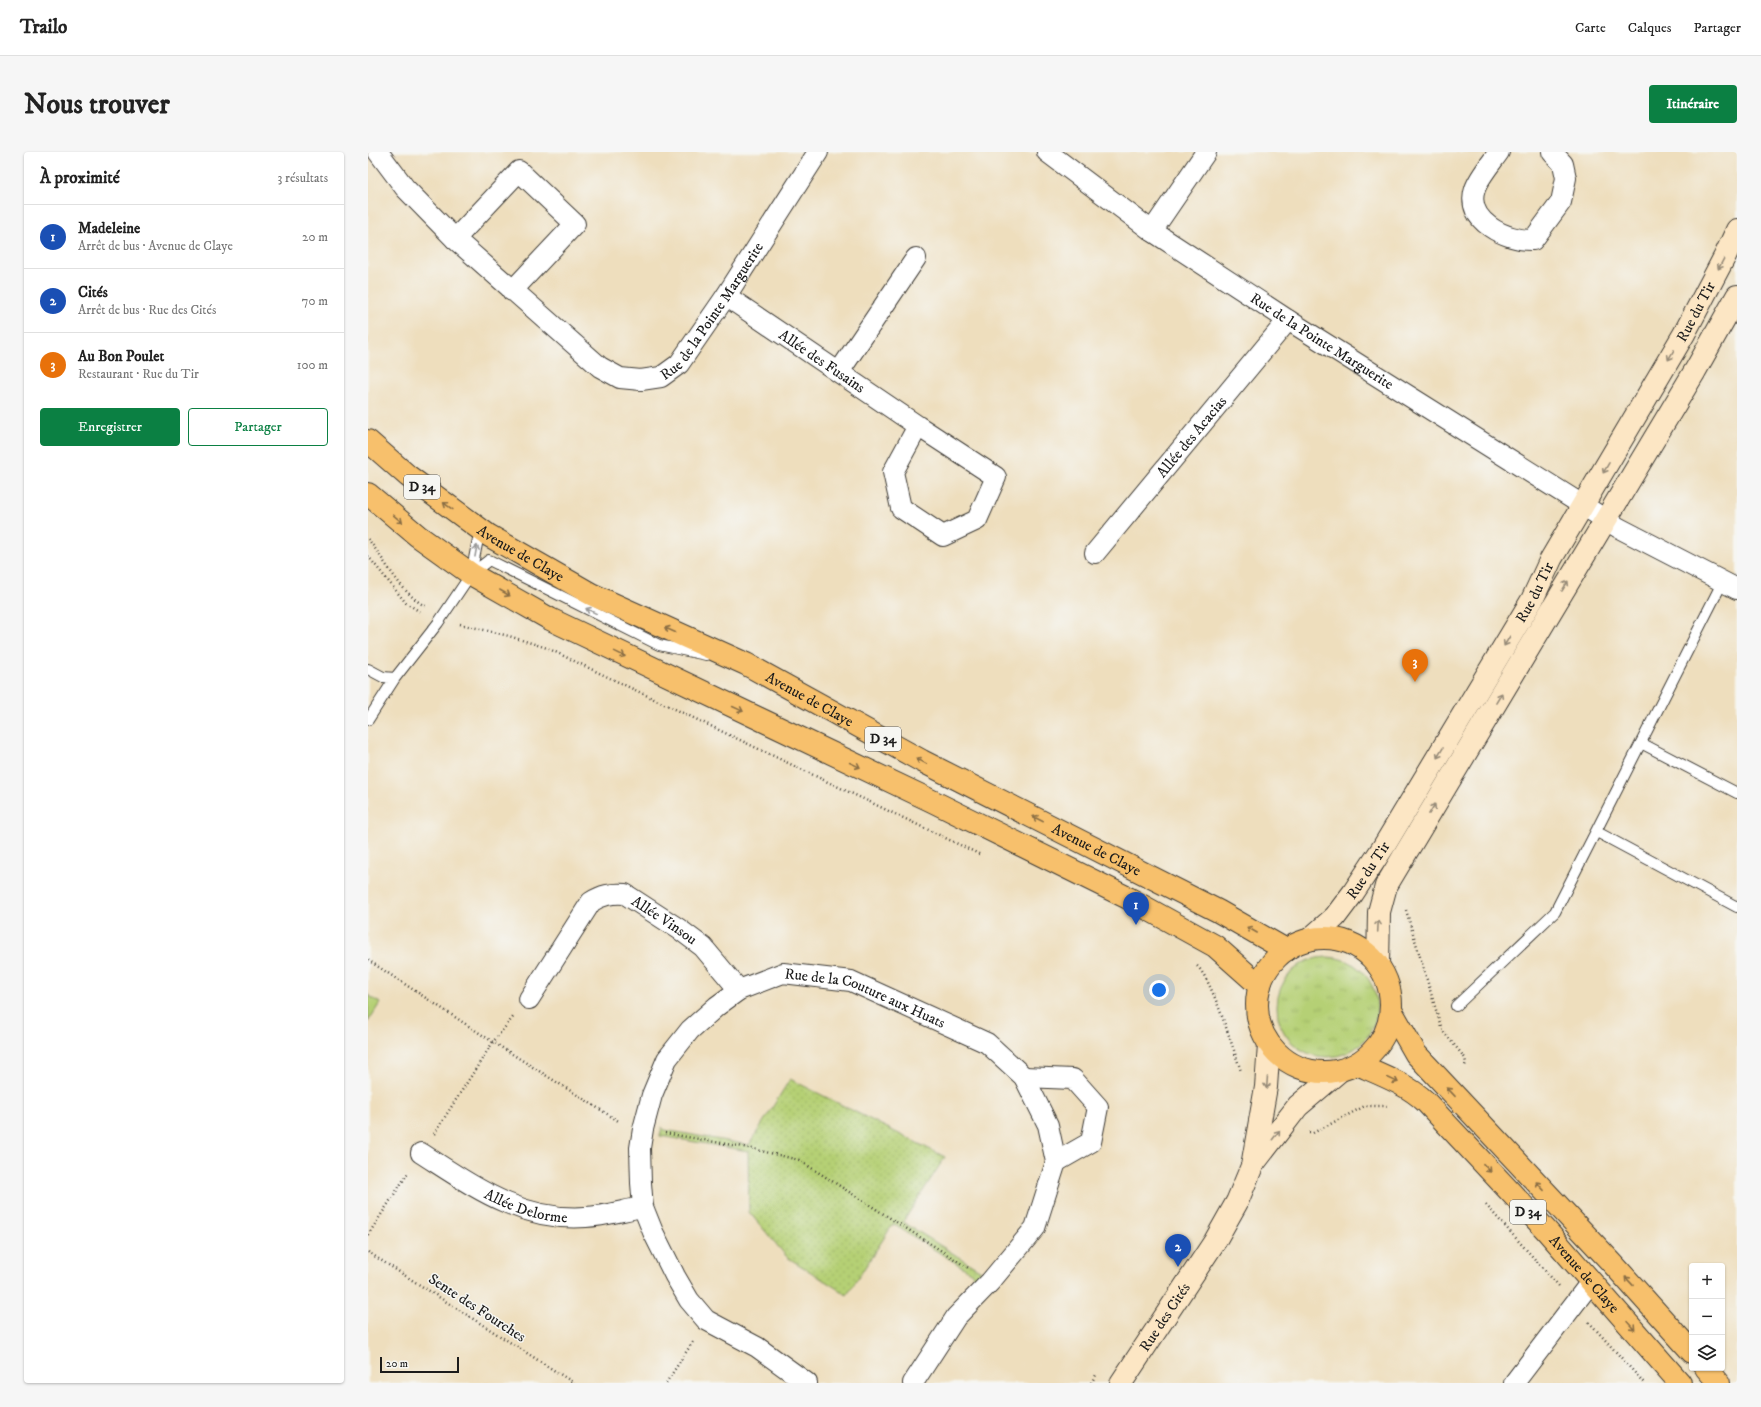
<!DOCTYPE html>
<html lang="fr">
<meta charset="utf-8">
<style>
body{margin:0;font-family:"IM FELL DW Pica",serif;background:#f6f6f6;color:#222}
.controls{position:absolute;right:12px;bottom:12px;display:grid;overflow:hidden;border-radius:4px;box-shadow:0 1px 3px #0004}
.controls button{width:36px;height:36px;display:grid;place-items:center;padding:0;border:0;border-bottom:1px solid #e0e0e0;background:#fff;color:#222;font:20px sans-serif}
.scale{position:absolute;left:12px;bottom:10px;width:79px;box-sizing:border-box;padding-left:4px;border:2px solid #1c1c1c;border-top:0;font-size:11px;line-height:14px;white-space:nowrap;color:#1c1c1c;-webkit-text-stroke:3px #f6f6f2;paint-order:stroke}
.you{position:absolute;left:791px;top:838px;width:14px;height:14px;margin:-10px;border:3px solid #fff;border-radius:50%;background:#1a73e8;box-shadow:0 0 0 6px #1a73e833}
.badge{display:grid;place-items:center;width:26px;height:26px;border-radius:50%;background:#0b8043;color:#fff;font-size:13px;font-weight:700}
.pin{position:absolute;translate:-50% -33px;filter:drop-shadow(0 1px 2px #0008)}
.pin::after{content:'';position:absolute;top:21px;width:14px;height:12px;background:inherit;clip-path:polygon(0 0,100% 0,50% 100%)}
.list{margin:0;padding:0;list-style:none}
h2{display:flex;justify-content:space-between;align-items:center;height:52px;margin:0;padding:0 16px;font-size:17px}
h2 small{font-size:13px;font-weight:400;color:#767676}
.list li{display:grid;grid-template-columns:26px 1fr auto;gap:12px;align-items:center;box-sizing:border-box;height:64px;padding:0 16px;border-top:1px solid #e0e0e0}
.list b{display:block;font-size:15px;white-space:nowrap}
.list p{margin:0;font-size:13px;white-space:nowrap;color:#767676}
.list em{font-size:13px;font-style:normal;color:#767676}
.actions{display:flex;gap:8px;padding:12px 16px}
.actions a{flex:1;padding:9px 0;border:1px solid #0b8043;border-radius:4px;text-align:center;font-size:14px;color:#0b8043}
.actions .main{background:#0b8043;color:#fff}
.icon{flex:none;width:22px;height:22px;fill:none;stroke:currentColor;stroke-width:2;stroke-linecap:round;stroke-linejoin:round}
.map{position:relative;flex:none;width:1369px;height:1231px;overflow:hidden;border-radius:4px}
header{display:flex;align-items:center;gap:24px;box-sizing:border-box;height:56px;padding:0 20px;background:#fff;border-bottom:1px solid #e0e0e0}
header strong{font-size:19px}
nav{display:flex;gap:22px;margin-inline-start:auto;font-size:14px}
.intro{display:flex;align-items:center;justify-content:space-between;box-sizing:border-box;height:96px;padding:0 24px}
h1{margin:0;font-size:28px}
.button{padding:10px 18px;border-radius:4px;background:#0b8043;color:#fff;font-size:14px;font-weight:700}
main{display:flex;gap:24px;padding:0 24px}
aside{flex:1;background:#fff;border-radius:4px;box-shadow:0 1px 3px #0004}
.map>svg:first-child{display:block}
.grass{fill:url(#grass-tufts);stroke:#687648}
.park{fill:url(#park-dots);stroke:#687648}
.pitch{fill:#b5d075;stroke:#687648}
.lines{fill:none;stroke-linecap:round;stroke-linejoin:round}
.lane-casing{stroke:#3c3934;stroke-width:12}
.street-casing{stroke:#3c3934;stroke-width:22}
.secondary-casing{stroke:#3c3934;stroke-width:24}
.primary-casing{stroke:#3c3934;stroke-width:24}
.path{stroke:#3c3934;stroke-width:2.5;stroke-dasharray:1 3;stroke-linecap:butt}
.lane{stroke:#fff;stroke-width:10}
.street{stroke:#fff;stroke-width:20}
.secondary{stroke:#fce6c4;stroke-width:22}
.primary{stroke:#f7c06c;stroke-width:22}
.oneway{stroke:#978b78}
.oneway2{stroke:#8a6e44}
.oneway3{stroke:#999}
.labels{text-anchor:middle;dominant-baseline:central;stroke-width:3;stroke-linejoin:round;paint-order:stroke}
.shield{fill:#f6f6f2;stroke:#5d5d5c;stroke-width:1}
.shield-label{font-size:14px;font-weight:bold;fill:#1c1c1c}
.street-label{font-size:15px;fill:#1c1c1c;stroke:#f6f6f2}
</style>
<header>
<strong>Trailo</strong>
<nav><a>Carte</a><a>Calques</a><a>Partager</a></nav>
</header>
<div class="intro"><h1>Nous trouver</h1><a class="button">Itinéraire</a></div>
<main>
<aside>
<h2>À proximité<small>3 résultats</small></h2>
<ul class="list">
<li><span class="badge" style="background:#1a4fb4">1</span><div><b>Madeleine</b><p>Arrêt de bus · Avenue de Claye</p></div><em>20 m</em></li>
<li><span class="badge" style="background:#1a4fb4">2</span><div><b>Cités</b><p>Arrêt de bus · Rue des Cités</p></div><em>70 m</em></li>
<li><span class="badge" style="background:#e8710a">3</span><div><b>Au Bon Poulet</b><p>Restaurant · Rue du Tir</p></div><em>100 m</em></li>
</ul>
<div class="actions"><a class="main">Enregistrer</a><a>Partager</a></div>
</aside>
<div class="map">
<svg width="1369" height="1231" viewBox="0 0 1369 1231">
<defs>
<pattern id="grass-tufts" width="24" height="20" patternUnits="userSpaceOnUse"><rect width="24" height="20" fill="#b5d075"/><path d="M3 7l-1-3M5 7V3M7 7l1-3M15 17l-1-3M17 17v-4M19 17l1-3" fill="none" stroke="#9bb265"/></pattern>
<pattern id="park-dots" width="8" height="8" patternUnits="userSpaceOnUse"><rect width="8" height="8" fill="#b5d075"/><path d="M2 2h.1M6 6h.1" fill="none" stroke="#9bb265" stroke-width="1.8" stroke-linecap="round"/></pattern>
</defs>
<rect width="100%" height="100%" fill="#f6f6f2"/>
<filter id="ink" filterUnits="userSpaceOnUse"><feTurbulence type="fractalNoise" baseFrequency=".025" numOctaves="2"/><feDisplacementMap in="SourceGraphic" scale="8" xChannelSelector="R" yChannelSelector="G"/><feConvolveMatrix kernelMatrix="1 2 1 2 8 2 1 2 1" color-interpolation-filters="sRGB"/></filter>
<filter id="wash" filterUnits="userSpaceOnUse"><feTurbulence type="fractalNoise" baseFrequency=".012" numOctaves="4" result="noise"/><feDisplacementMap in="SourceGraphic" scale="16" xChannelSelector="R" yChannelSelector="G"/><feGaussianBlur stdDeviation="0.9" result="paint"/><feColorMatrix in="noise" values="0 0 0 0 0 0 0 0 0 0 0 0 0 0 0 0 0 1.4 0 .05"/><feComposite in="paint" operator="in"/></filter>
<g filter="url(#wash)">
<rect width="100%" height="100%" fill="#eedebd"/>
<path class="grass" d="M909 855a50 50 0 1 1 100 0a50 50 0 1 1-100 0Z"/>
<path class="park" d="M 422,927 L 577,1005 L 535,1070 L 613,1119 L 607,1126 L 604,1121 L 525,1072 L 479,1143 L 419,1105 L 381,1060 L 380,999 L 292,984 L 294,975 L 297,978 L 381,993 Z"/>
<path class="pitch" d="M 0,843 L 12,851 L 0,870 Z"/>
</g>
<g filter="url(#ink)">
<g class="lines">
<defs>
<path id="lane" d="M 103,422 L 112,377
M 0,517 L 15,525 L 27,526 L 70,471 L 103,422 L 121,408 L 291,493 L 338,503
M 0,568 L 27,526
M 1273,591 L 1369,641
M 1229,680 L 1369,755
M 1088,854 L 1187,760 L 1355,429"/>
<g id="street">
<path d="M 10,0 L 37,36 L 87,87"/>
<path id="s1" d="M 679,0 L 784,79 L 920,168 L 1251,376 L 1369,437"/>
<path d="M 1131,0 C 1124,10 1111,25 1107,37 C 1096,69 1139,89 1165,88 L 1193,50 L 1198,26 L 1195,12 L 1184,0"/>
<path d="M 784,79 L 838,0"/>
<path id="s2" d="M 144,139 L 207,72 L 151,19 L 87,87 L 232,215 L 252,226 L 273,228 L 293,225 L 311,212 L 358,144 L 450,0"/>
<path id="s3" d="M 358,144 L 550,274 L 525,320 L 533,356 L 575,384 L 609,368 L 628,325 L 550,274"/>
<path d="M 471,220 L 548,106"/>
<path id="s4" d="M 727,401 L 920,168"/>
<path id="s5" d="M 161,847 L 223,750 C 234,743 243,741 257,742 L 311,777 L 335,795 L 371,838"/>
<path d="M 656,925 L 705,927 L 730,955 L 723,990 L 688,1010"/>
<path id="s6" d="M 53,1001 C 105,1034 153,1070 218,1065 C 237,1064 256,1058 275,1055"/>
<path id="s7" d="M 439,1231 L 389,1195 L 338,1168 L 321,1148 L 307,1124 L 285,1080 L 275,1055 L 273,1031 L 272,996 L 275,977 L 284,943 L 299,907 L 322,878 L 349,854 L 371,838 L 415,821 L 483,829 L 619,891 L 656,925 L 680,973 L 688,1010 L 667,1076 L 622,1130 L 588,1165 L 545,1231"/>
<path d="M 1146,1231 L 1223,1130"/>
</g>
<g id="secondary">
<path id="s8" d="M 941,788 L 967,765 L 985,741 L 1016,694 L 1164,448 L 1183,407 L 1316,182 L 1357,104 L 1369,78"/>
<path d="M 1010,813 L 1011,760 L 1018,734 L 1327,219 L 1369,144"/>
<path d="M 886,1011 L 930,954 L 970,920"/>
<path id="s9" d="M 753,1231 L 847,1089 L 869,1050 L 884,1014 L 898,935 L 901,892"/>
</g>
<g id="primary">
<path id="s10" d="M 0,289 L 40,324 L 120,383 L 223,442 L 378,512 L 554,609 L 850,759 L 918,798"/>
<path d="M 0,342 L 50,384 L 103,422 L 182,467 L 564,649 L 760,746 L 847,794 L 892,834"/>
<circle cx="956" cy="853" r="67"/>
<path d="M 1024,860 L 1048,902 L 1245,1112 L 1324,1200"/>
<path id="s11" d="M 989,912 C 1014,923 1039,932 1058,950 L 1178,1078 L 1312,1231"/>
<path d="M 1338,1216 L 1351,1231"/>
</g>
</defs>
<use href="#lane" class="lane-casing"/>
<use href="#street" class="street-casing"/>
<use href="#secondary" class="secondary-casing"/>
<use href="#primary" class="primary-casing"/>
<path class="path" d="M 0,387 C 18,410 34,443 59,455
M 0,404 L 38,451 L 54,461
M 92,472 L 141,484 L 179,496 L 613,703
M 1038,758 L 1074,878 L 1097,906 L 1098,911 L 1096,916
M 0,808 L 125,890 L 252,970
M 829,814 C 844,827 865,897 873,919
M 297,981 L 381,996 L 431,1008 L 602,1117
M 941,981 L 945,981 L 997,954 L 1019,954
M 66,982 L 125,890 L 146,864
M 1118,1053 L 1191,1134
M 0,1083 L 40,1021
M 0,1100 L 206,1231
M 1221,1170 L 1276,1231
M 298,1231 L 326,1188
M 723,1231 L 728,1223"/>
<use href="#lane" class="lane"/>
<use href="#street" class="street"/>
<use href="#secondary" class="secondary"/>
<use href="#primary" class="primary"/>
</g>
<defs><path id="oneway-shaft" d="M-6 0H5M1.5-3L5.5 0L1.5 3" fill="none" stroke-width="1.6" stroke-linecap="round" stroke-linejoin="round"/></defs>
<g class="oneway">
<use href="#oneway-shaft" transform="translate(1353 112) rotate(118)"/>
<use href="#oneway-shaft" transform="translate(1303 203) rotate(120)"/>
<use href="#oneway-shaft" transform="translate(1238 316) rotate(120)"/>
<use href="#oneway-shaft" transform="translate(1197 434) rotate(-59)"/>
<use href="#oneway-shaft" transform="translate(1139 489) rotate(121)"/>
<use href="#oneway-shaft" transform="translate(1131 546) rotate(-59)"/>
<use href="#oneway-shaft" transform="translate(1072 601) rotate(121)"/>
<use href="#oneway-shaft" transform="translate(1064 657) rotate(-59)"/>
<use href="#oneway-shaft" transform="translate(1010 774) rotate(-87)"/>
<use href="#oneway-shaft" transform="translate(899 931) rotate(94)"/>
<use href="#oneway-shaft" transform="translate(908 983) rotate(-52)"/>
</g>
<g class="oneway2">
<use href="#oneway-shaft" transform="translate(80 354) rotate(-144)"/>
<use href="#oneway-shaft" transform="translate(30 367) rotate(40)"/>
<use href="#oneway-shaft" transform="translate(137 441) rotate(30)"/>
<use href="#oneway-shaft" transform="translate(302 478) rotate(-156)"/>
<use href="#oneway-shaft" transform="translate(252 502) rotate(26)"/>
<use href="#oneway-shaft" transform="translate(370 557) rotate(25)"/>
<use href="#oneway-shaft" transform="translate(553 609) rotate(-152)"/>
<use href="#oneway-shaft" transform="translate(487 613) rotate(25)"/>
<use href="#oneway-shaft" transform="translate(670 667) rotate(-153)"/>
<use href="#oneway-shaft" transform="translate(884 778) rotate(-150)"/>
<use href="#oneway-shaft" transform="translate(1025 928) rotate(25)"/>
<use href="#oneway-shaft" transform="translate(1083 940) rotate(-133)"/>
<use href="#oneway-shaft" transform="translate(1119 1016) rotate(47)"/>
<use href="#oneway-shaft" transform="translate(1172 1034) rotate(-133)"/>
<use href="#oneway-shaft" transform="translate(1261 1129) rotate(-133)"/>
<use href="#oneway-shaft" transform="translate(1263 1174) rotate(48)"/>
</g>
<g class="oneway3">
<use href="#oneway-shaft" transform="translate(108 399) rotate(-80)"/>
<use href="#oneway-shaft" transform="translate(223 459) rotate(-154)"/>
</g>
</g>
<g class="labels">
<g class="shield">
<rect x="36" y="323" width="36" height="24" rx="3"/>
<rect x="497" y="575" width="36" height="24" rx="3"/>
<rect x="1142" y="1048" width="36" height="24" rx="3"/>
</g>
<g class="shield-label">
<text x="54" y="335">D 34</text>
<text x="515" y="587">D 34</text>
<text x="1160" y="1060">D 34</text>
</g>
<g class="street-label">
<text stroke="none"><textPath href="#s2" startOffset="604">Rue de la Pointe Marguerite</textPath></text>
<text stroke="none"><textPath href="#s8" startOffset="740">Rue du Tir</textPath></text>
<text stroke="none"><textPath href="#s1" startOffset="334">Rue de la Pointe Marguerite</textPath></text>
<text stroke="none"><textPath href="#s3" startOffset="116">Allée des Fusains</textPath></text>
<text stroke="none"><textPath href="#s4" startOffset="151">Allée des Acacias</textPath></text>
<text stroke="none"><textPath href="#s10" startOffset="190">Avenue de Claye</textPath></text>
<text stroke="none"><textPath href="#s8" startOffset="416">Rue du Tir</textPath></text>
<text stroke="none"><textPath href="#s10" startOffset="514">Avenue de Claye</textPath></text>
<text stroke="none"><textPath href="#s10" startOffset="838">Avenue de Claye</textPath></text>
<text stroke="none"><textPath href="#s8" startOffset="92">Rue du Tir</textPath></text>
<text stroke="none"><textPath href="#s5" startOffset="198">Allée Vinsou</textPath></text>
<text stroke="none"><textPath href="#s7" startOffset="636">Rue de la Couture aux Huats</textPath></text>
<text stroke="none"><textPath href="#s6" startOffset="119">Allée Delorme</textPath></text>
<text stroke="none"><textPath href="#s11" startOffset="313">Avenue de Claye</textPath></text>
<text transform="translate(109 1156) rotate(33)">Sente des Fourches</text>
<text stroke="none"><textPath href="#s9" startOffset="79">Rue des Cités</textPath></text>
</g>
</g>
</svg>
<div class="controls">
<button>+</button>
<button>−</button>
<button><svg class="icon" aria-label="layers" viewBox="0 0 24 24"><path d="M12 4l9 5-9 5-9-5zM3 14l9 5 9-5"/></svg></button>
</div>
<div class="scale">20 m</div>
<div class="you"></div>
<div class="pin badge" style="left:768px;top:773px;background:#1a4fb4">1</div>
<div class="pin badge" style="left:810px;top:1115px;background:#1a4fb4">2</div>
<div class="pin badge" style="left:1047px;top:530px;background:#e8710a">3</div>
</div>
</main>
